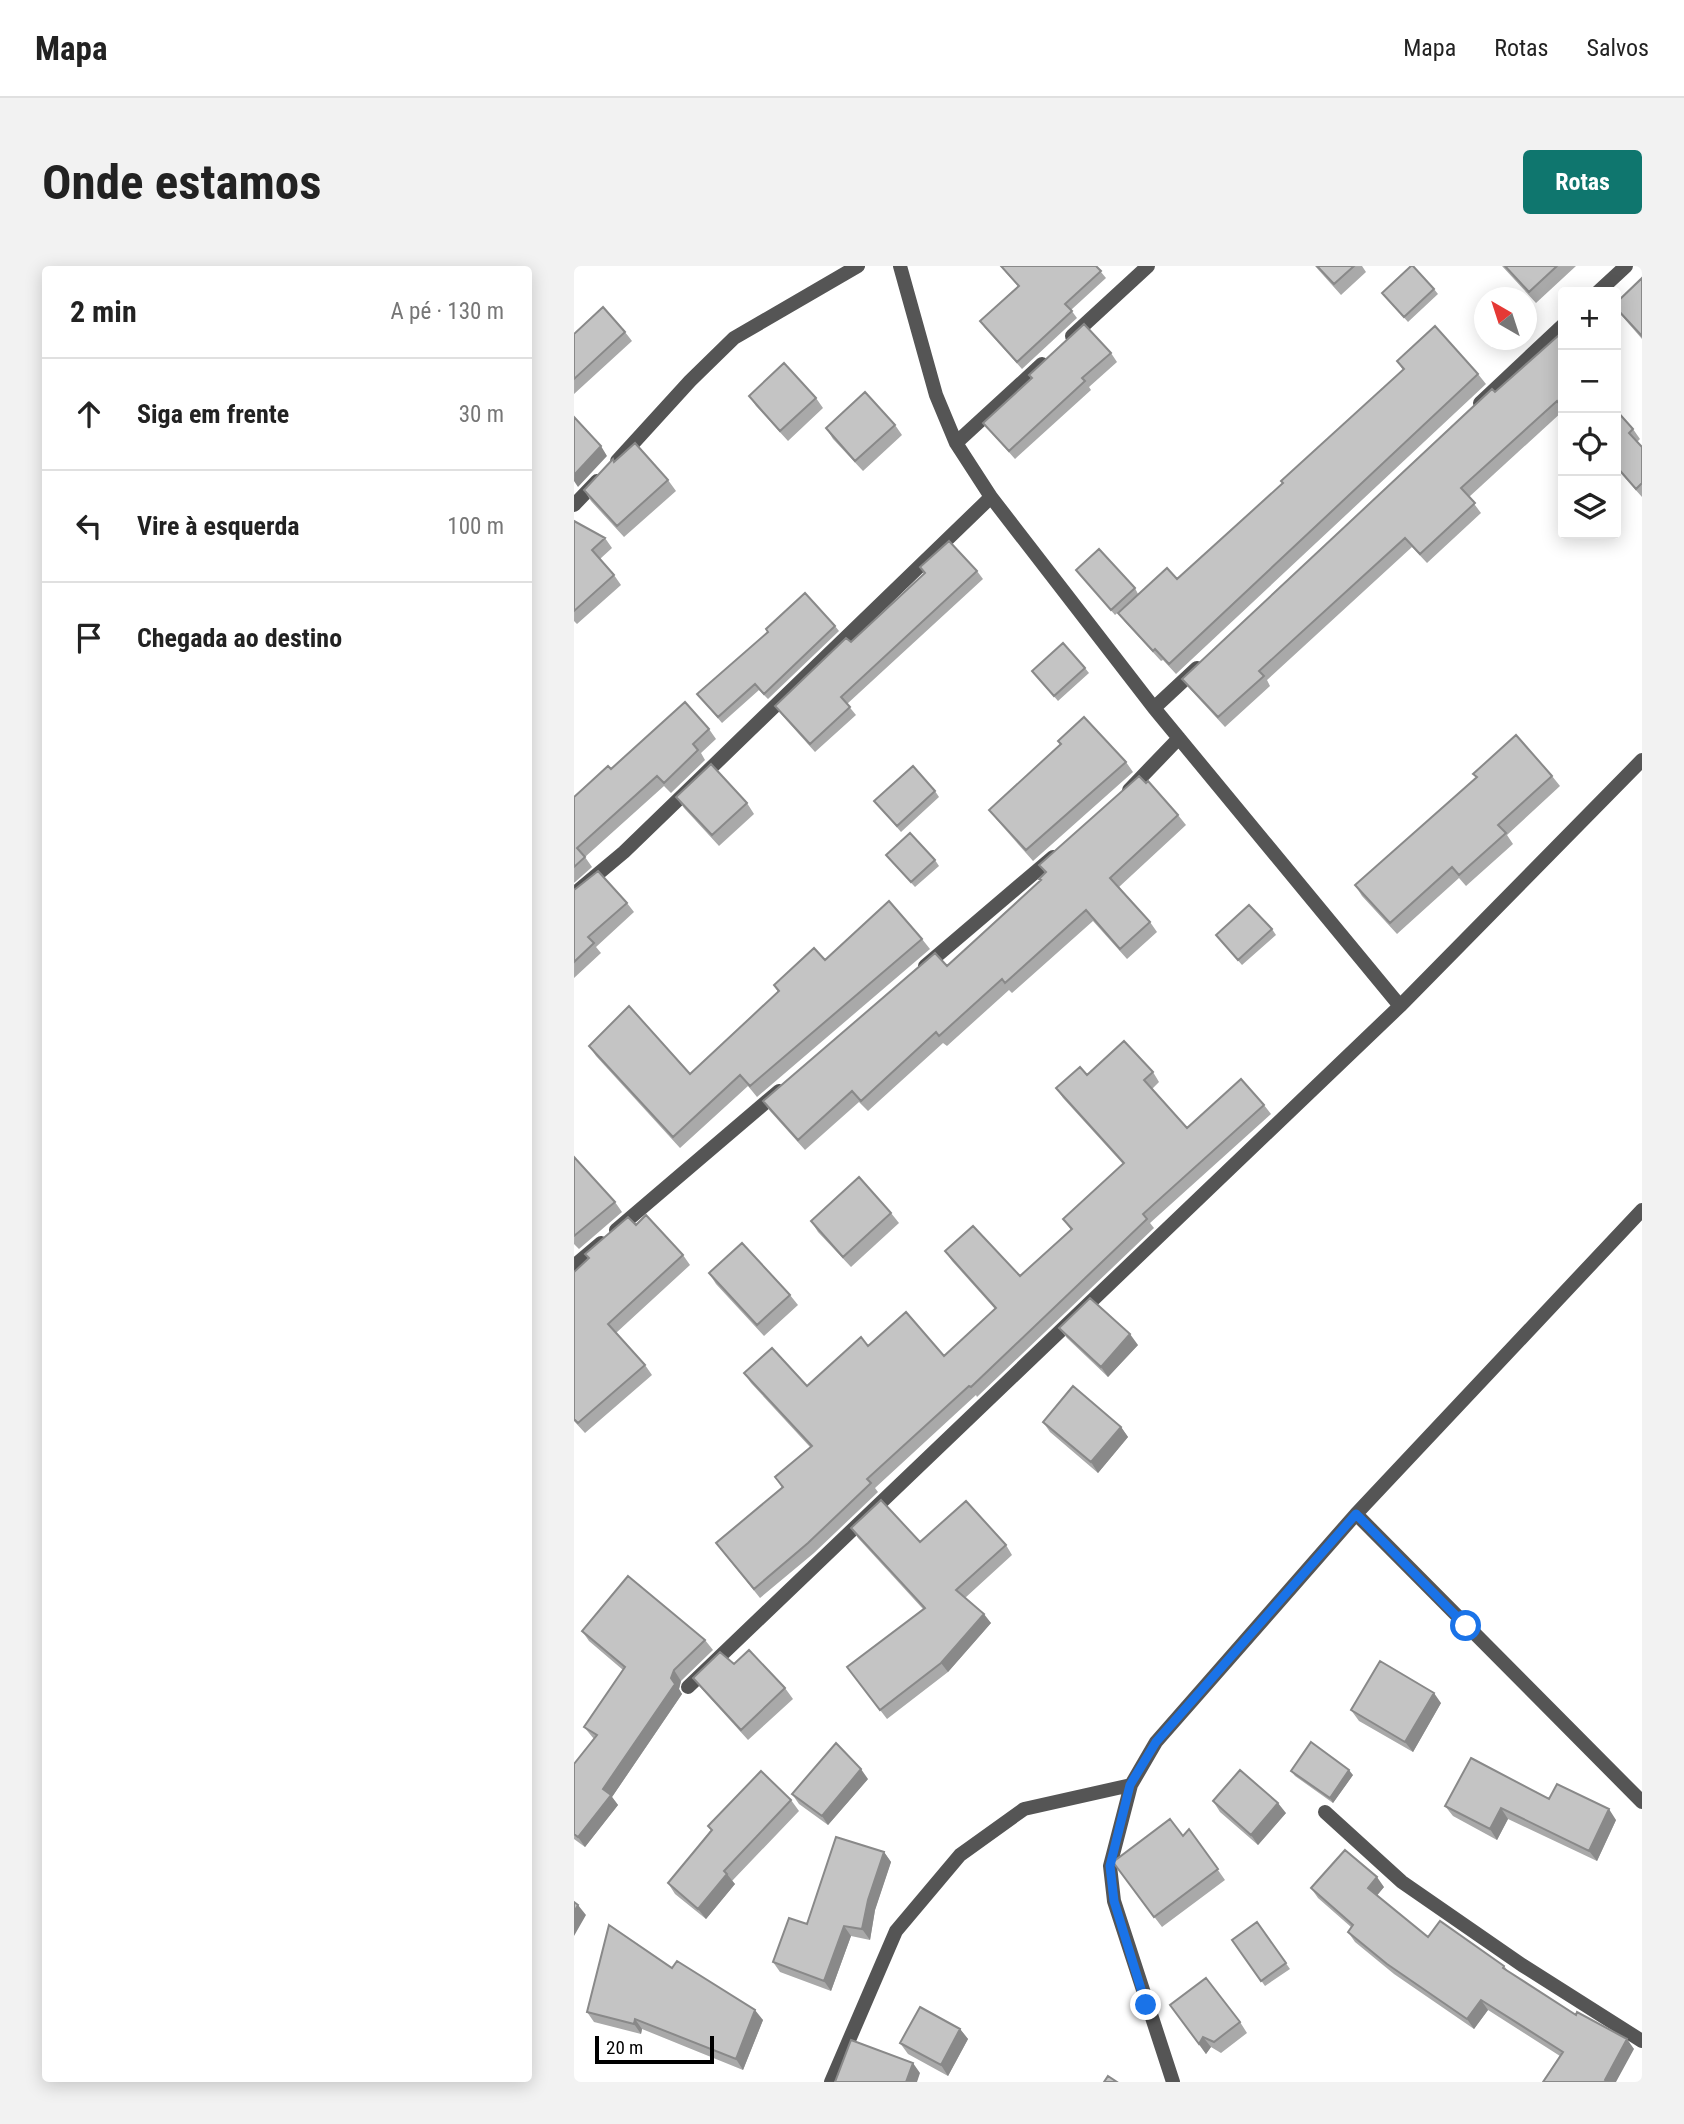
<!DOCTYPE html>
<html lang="pt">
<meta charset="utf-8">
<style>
body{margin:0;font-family:"Roboto Condensed",sans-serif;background:#f2f2f2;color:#222}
.controls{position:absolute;right:21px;top:21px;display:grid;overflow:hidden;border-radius:7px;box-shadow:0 4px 18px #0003}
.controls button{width:63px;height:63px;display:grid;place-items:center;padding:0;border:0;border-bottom:2px solid #e0e0e0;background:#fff;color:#222;font:35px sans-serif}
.compass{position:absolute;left:900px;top:21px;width:63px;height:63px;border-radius:50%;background:#fff;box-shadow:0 4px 18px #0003;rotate:321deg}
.scale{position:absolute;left:21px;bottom:18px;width:119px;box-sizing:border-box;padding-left:7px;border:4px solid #000;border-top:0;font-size:19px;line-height:24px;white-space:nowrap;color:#000;-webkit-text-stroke:5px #fff;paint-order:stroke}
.stop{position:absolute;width:21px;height:21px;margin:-16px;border:5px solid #1a73e8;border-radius:50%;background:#fff}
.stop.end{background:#1a73e8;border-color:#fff;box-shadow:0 2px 7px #0008}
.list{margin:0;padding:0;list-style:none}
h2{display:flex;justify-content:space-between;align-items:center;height:91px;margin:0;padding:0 28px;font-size:30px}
h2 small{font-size:23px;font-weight:400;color:#767676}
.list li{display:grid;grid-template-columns:46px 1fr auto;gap:21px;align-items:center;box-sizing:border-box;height:112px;padding:0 28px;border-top:2px solid #e0e0e0}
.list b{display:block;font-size:26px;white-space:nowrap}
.list em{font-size:23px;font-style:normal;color:#767676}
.icon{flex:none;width:38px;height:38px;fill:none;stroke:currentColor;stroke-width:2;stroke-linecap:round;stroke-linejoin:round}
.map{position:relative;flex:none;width:1068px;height:1816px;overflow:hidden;border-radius:7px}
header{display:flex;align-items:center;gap:42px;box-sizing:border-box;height:98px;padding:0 35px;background:#fff;border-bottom:2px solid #e0e0e0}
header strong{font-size:33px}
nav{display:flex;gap:38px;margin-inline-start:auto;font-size:24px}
.intro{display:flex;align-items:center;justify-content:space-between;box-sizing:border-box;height:168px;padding:0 42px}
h1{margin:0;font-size:49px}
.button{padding:18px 32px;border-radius:7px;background:#0f766e;color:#fff;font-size:24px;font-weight:700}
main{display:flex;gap:42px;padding:0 42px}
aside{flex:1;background:#fff;border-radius:7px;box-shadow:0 4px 18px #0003}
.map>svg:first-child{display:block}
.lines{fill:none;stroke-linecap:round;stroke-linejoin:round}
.minor{stroke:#555;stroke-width:14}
.wall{fill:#a9a9a9}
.shaded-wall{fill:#898989}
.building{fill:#c4c4c4;stroke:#898989;stroke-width:2}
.route{stroke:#1a73e8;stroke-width:9}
</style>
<header>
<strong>Mapa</strong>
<nav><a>Mapa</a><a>Rotas</a><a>Salvos</a></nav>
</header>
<div class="intro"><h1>Onde estamos</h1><a class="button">Rotas</a></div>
<main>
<aside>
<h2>2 min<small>A pé · 130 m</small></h2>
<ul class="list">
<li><svg class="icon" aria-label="ahead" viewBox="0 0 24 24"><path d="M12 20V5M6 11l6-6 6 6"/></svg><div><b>Siga em frente</b></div><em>30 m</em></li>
<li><svg class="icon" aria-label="left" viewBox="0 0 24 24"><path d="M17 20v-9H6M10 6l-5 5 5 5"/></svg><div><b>Vire à esquerda</b></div><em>100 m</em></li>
<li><svg class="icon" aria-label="arrive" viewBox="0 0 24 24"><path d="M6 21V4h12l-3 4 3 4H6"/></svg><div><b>Chegada ao destino</b></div></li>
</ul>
</aside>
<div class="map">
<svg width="1068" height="1816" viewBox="0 0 1068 1816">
<rect width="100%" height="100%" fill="#fff"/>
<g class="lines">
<path class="minor" d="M 326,0 L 362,129 L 382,177 L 417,231 L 580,442 L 826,740
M 1024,26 L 1052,0
M 498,70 L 574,0
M 906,137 L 989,59
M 382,177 L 468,98
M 43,195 L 116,115 L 160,72 L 284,0
M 0,239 L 23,215
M 580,442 L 623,402
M 555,524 L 605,472
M 0,628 L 50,586 L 417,231
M 351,700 L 479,591
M 42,964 L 205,825
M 0,1000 L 27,977
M 782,1248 L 1068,1536
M 114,1421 L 826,740 L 1068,494
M 751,1546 L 828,1616 L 948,1699 L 1068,1775
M 257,1816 L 322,1665 L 386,1589 L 450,1543 L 557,1519
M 599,1816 L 540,1635 L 536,1600 L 557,1519 L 582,1476 L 782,1248 L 1068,944"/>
</g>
<path class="wall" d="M 426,0 L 522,0 L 532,12 L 497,44 L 503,52 L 448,103 L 411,62 L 406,55 L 444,20 Z
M 741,0 L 788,0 L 792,6 L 767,29 Z
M 928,0 L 1002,0 L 962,37 Z
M 1068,12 L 1068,73 L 1042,43 L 1042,37 Z
M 860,23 L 864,28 L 834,56 L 808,27 Z
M 51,66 L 58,75 L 0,128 L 0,68 Z
M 989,74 L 989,145 L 895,231 L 907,247 L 853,297 L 838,281 L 693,414 L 696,420 L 651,461 L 615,422 L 608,413 L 921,126 Z
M 537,87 L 543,96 L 515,121 L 517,124 L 441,193 L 416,165 L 409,157 L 457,113 L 455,109 Z
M 823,95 L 904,108 L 912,118 L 602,408 L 589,394 L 587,395 L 552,357 L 544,347 L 603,313 L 708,218 L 829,104 Z
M 175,130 L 242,132 L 249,142 L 214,175 L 182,140 Z
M 1042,144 L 1059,163 L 1066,173 L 1063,176 L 1068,181 L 1068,231 L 1042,202 Z
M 321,159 L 328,169 L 289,205 L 259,173 L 252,162 Z
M 40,196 L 94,214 L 102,225 L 50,271 L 17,235 L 10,224 Z
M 0,255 L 31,272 L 38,282 L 26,293 L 40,309 L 47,319 L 3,358 L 0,355 Z
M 346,301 L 403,305 L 409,313 L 273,438 L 282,449 L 241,486 L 207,448 L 201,440 L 277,376 L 351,308 Z
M 502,304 L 561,322 L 564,328 L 541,349 Z
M 261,360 L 265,365 L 194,433 L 185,424 L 148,457 L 123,428 Z
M 511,402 L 515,407 L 484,435 L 458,405 Z
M 135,463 L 142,473 L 127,487 L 131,494 L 97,527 L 90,520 L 11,591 L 18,601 L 0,617 L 0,531 L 37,503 Z
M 484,475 L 552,496 L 559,506 L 459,595 L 423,554 L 415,544 L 487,479 Z
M 899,508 L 978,510 L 986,520 L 933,569 L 939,578 L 892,620 L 885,612 L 823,668 L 788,630 L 781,619 L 902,512 Z
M 361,525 L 365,531 L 327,566 L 300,535 Z
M 102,531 L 173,537 L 180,548 L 145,580 L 110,542 Z
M 604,549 L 612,559 L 545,621 L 576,656 L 583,666 L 553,693 L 519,655 L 438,727 L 435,724 L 373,780 L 369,777 L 294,845 L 285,836 L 231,884 L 196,845 L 189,835 L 373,700 L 466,614 L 471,607 L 465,599 Z
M 312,589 L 361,594 L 365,600 L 341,621 Z
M 0,624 L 53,637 L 60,646 L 22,681 L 27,687 L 0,712 Z
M 698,663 L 702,669 L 668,699 L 642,669 Z
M 348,673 L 356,683 L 183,831 L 174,820 L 106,882 L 22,790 L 15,780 L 116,808 L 204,726 L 200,719 L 251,694 Z
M 579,806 L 585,816 L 578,823 L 613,862 L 690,839 L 697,848 L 576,957 L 580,962 L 403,1131 L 402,1129 L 301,1222 L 304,1226 L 240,1287 L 186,1332 L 142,1277 L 208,1222 L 201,1211 L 236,1181 L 177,1117 L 170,1107 L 233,1120 L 294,1080 L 370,1090 L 421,1043 L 378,995 L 371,985 L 446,1010 L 497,964 L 489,953 L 549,898 L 489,832 L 482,822 L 513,809 Z
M 0,891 L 41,936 L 48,946 L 5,983 L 0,978 Z
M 317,947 L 325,957 L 277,1001 L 244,966 L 237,955 Z
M 62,959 L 109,989 L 116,999 L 42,1067 L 71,1099 L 78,1109 L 11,1167 L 0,1155 L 0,1006 L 15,993 L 11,988 Z
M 135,1007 L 216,1029 L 224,1039 L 190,1070 L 142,1018 Z
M 485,1062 L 564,1079 L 534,1111 L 493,1072 Z
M 469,1156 L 547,1161 L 554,1171 L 524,1207 L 476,1166 Z
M 277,1262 L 346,1276 L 432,1279 L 438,1289 L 391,1332 L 417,1357 L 374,1406 L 313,1453 L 273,1401 L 349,1343 L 284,1272 Z
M 8,1365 L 131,1374 L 139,1384 L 107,1415 L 105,1423 L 108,1428 L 38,1531 L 44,1539 L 11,1581 L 0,1573 L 0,1498 L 20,1473 L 10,1461 L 49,1404 L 15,1375 Z
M 119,1412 L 211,1422 L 219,1433 L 174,1474 L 127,1422 Z
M 867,1437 L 839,1486 L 785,1455 L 777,1444 Z
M 717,1505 L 779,1509 L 759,1537 L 721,1510 Z
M 294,1513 L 254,1559 L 225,1538 L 218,1528 Z
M 975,1533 L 1042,1554 L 1023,1595 L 934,1553 L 923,1574 L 879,1550 L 871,1540 Z
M 217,1534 L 225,1545 L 158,1615 L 161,1618 L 132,1653 L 101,1628 L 94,1617 L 137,1564 L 134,1560 Z
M 639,1535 L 712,1547 L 684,1579 L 646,1546 Z
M 615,1563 L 651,1614 L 588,1661 L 546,1606 L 609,1570 Z
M 310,1586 L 317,1596 L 301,1644 L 296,1674 L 277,1670 L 257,1725 L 206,1706 L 199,1696 L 233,1658 Z
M 810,1621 L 803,1629 L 854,1671 L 930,1700 L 935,1706 L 1002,1749 L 1060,1783 L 986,1790 L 914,1744 L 900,1763 L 820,1708 L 781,1676 L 774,1666 L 777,1661 L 744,1632 L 737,1622 Z
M 683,1656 L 716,1703 L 691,1720 L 658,1674 Z
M 98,1702 L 189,1754 L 169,1804 L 68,1763 L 67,1768 L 20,1756 L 13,1746 Z
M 604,1750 L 666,1756 L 673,1767 L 647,1787 L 637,1781 L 632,1788 Z
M 386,1763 L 394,1773 L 374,1810 L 334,1788 L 326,1777 Z"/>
<path class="shaded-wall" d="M 27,180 L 33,190 L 4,221 L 0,215 L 0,209 Z
M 556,1068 L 564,1079 L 534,1111 L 527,1101 Z
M 547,1161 L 554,1171 L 524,1207 L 517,1196 Z
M 410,1348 L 417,1357 L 374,1406 L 367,1397 Z
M 100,1404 L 107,1415 L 105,1423 L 108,1428 L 38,1531 L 44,1539 L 11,1581 L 4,1571 L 29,1523 L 97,1412 Z
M 860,1427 L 867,1437 L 839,1486 L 831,1476 Z
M 287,1503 L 294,1513 L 254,1559 L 248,1550 Z
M 775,1504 L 779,1509 L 759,1537 L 756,1532 Z
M 704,1537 L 712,1547 L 684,1579 L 677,1569 Z
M 927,1542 L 934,1553 L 923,1574 L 916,1563 Z
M 1035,1543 L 1042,1554 L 1023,1595 L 1015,1585 Z
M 310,1586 L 317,1596 L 301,1644 L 296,1674 L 288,1663 L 294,1634 Z
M 153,1608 L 161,1618 L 132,1653 L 124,1643 Z
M 803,1611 L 810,1621 L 801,1632 L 794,1622 Z
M 4,1639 L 12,1649 L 0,1670 L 0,1646 Z
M 270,1660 L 277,1670 L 257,1725 L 250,1715 Z
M 907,1734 L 914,1744 L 900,1763 L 893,1753 Z
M 181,1744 L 189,1754 L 169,1804 L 162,1793 Z
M 61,1753 L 68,1763 L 67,1768 L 60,1758 Z
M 386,1763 L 394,1773 L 374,1810 L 367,1799 Z
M 629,1771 L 637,1781 L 632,1788 L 625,1778 Z
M 1053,1773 L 1060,1783 L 1042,1816 L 1032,1816 L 1031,1814 Z
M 339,1797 L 346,1807 L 343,1816 L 332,1816 Z"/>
<path class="building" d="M 427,0 L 522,0 L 527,5 L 491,38 L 498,45 L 443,96 L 406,55 L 445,20 Z
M 743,0 L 780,0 L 760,18 Z
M 837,0 L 839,0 L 860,23 L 830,51 L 808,27 Z
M 931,0 L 983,0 L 955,26 Z
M 1068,12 L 1068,70 L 1042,42 L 1042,37 Z
M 29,41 L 51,66 L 0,113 L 0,68 Z
M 510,58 L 537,87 L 508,112 L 511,115 L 435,185 L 409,157 L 458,112 L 455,109 Z
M 861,60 L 904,108 L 595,398 L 581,383 L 579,385 L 544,347 L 593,302 L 603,313 L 709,217 L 707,215 L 830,103 L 823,95 Z
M 985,69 L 989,74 L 989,143 L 983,135 L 887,222 L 901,237 L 846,288 L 831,272 L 685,405 L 690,410 L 644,451 L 608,413 L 918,123 L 921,126 Z
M 210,97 L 242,132 L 206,165 L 175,130 Z
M 291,126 L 321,159 L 281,195 L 252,162 Z
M 1042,144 L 1059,163 L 1055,167 L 1068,181 L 1068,217 L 1062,223 L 1042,200 Z
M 0,151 L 27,180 L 0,209 Z
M 61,177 L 94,214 L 43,260 L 10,224 L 39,193 L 40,196 Z
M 0,255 L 31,272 L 18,284 L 40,309 L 0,345 Z
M 375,275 L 403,305 L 267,431 L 276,441 L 236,478 L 201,440 L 272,372 L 277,376 L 351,307 L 346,301 Z
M 525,283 L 561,322 L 537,344 L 502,304 Z
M 231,327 L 261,360 L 190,428 L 181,418 L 144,451 L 123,428 L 194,366 L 192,363 Z
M 489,377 L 511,402 L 480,430 L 458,405 Z
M 111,436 L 135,463 L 119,478 L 124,484 L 90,517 L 83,510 L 3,582 L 11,591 L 0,601 L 0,531 L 34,500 L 37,503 Z
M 510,451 L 552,496 L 452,584 L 415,544 L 487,478 L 484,475 Z
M 942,469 L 978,510 L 924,559 L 932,567 L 885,609 L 878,601 L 816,657 L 781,619 L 903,511 L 899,508 Z
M 137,498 L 173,537 L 138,569 L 102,531 Z
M 339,500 L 361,525 L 323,560 L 300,535 Z
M 565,510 L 572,517 L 574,515 L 604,549 L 536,612 L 576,656 L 546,683 L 512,644 L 431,717 L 428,713 L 365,770 L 362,766 L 287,835 L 278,825 L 224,874 L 189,835 L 361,687 L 373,700 L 467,614 L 465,613 L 472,606 L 465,599 Z
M 336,567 L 361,594 L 337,616 L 312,589 Z
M 24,605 L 53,637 L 14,671 L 20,677 L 0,696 L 0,624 Z
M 315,635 L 348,673 L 176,820 L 166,809 L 99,871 L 15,780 L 55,740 L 116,808 L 205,725 L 200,719 L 240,682 L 251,694 Z
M 675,639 L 698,663 L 664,694 L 642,669 Z
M 550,775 L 579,806 L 570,814 L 613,862 L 667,813 L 690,839 L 569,948 L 573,953 L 397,1121 L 395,1120 L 293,1213 L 297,1217 L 234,1277 L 180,1323 L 142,1277 L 209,1221 L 201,1211 L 238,1180 L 170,1107 L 198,1082 L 233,1120 L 287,1071 L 294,1080 L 332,1046 L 370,1090 L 422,1042 L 371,985 L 399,960 L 446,1010 L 498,963 L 489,953 L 550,897 L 482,822 L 506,801 L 513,809 Z
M 0,891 L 41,936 L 0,970 Z
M 285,911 L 317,947 L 269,991 L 237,955 Z
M 72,949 L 109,989 L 34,1058 L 71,1099 L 4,1157 L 0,1153 L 0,1006 L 15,992 L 11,988 L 54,951 L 62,959 Z
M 168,977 L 216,1029 L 183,1059 L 135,1007 Z
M 516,1032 L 556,1068 L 527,1101 L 485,1062 Z
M 499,1120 L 547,1161 L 517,1196 L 469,1156 Z
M 307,1234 L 346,1276 L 392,1235 L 432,1279 L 382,1324 L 410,1348 L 367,1397 L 306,1444 L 273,1401 L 351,1342 L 277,1262 Z
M 54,1310 L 131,1374 L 100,1404 L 97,1412 L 101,1418 L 29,1523 L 37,1529 L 4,1571 L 0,1568 L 0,1498 L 23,1469 L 10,1461 L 51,1401 L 8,1365 Z
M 175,1384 L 211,1422 L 167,1464 L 119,1412 L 146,1386 L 160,1398 Z
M 806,1395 L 860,1427 L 831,1476 L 777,1444 Z
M 737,1476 L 775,1504 L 756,1532 L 717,1505 Z
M 262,1477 L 287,1503 L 248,1550 L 218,1528 Z
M 897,1492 L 975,1533 L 983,1518 L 1035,1543 L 1015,1585 L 927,1542 L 916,1563 L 871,1540 Z
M 666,1504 L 704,1537 L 677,1569 L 639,1535 Z
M 187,1505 L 217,1534 L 150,1605 L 153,1608 L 124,1643 L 94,1617 L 138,1564 L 134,1560 Z
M 596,1553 L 609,1570 L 615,1563 L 644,1603 L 580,1651 L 539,1596 Z
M 262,1571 L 310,1586 L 294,1634 L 288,1663 L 270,1660 L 250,1715 L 199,1696 L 215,1652 L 233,1658 Z
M 771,1584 L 803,1611 L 794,1622 L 854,1671 L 866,1655 L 930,1700 L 929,1702 L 1002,1749 L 1003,1746 L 1053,1773 L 1031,1814 L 1034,1816 L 969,1816 L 989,1786 L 907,1734 L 893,1753 L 813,1698 L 774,1666 L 779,1659 L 737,1622 Z
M 0,1636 L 4,1639 L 0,1646 Z
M 683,1656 L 712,1697 L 687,1715 L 658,1674 Z
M 35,1659 L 98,1702 L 103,1695 L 181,1744 L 162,1793 L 61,1753 L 60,1758 L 13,1746 Z
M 632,1712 L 666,1756 L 640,1776 L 629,1771 L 625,1778 L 596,1739 Z
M 346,1741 L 386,1763 L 367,1799 L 326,1777 Z
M 277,1774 L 339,1797 L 332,1816 L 261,1816 Z
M 534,1810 L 543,1816 L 530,1816 Z"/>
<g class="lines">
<path class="route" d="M 572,1739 L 540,1635 L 536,1600 L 556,1519 L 582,1476 L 782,1248 L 892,1360"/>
</g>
</svg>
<div class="controls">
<button>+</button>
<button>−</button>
<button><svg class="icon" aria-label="locate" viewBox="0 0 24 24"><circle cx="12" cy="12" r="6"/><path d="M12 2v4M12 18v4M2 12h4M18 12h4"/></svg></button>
<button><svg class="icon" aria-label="layers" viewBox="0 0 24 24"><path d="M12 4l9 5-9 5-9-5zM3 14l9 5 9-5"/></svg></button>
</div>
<svg class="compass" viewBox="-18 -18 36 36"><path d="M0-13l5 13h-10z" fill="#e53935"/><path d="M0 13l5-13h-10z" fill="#767676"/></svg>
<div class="scale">20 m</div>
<div class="stop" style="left:892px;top:1360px"></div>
<div class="stop end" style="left:572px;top:1739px"></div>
</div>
</main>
